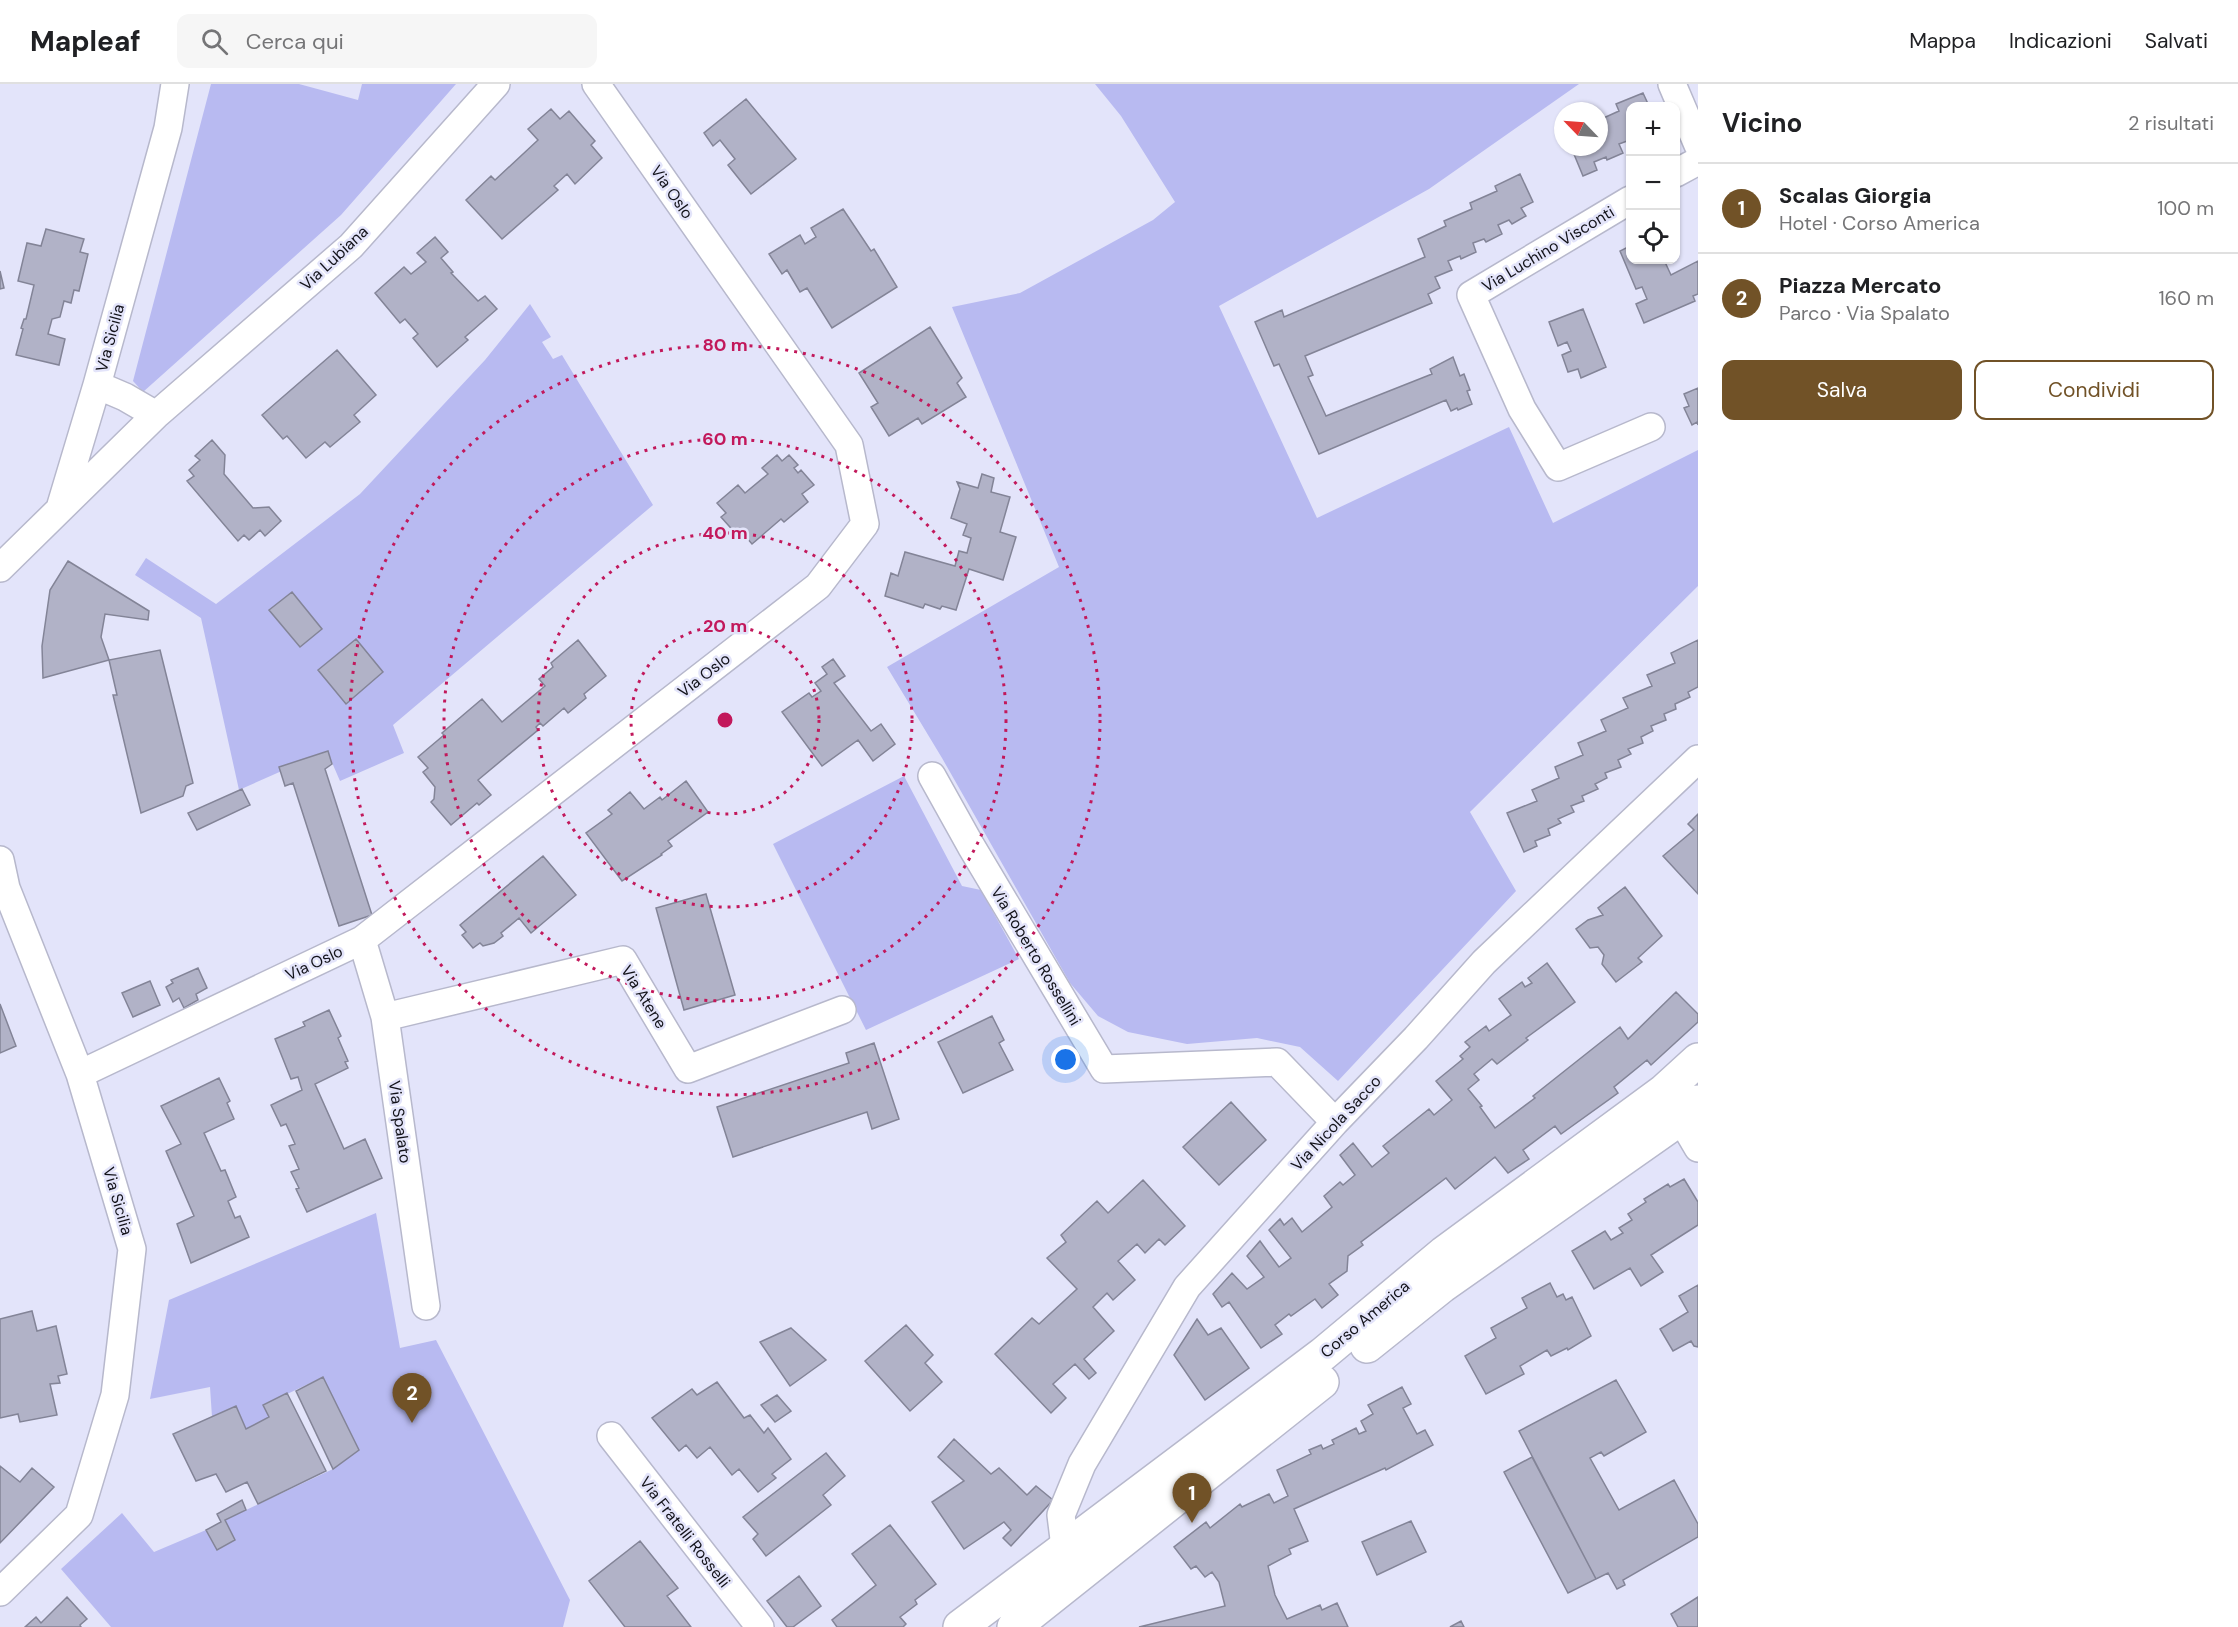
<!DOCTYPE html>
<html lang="it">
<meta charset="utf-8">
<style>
body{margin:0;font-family:"DM Sans",sans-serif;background:#f6f6f6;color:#202124}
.controls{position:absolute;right:18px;top:18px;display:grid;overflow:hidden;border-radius:12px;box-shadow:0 2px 4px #0004}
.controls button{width:54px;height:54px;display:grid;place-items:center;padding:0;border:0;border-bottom:2px solid #e0e0e0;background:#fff;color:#202124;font:30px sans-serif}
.compass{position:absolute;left:1554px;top:18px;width:54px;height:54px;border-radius:50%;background:#fff;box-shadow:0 2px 4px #0004;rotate:295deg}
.you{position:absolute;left:1066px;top:976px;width:21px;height:21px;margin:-15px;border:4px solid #fff;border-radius:50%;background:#1a73e8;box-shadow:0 0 0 9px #1a73e833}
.badge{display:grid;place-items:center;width:39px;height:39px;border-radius:50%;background:#715227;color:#fff;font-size:20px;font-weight:700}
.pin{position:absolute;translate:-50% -50px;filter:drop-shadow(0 2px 3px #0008)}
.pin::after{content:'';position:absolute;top:32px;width:21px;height:18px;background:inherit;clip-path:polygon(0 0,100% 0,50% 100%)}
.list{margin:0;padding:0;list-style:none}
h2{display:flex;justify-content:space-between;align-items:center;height:78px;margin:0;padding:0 24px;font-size:26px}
h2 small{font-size:20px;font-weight:400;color:#757577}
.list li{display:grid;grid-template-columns:39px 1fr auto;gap:18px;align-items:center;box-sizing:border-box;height:90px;padding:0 24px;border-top:2px solid #e0e0e0}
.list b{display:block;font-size:22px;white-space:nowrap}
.list p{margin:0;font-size:20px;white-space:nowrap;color:#757577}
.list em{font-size:20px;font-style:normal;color:#757577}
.actions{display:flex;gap:12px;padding:18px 24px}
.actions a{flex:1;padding:14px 0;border:2px solid #715227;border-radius:12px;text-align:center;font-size:21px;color:#715227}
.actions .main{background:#715227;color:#fff}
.icon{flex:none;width:33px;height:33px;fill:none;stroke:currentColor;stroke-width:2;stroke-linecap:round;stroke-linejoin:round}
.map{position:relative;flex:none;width:1698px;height:1543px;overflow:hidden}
header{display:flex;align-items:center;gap:36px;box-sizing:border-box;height:84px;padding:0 30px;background:#fff;border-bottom:2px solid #e0e0e0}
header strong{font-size:28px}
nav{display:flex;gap:33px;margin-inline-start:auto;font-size:21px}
.search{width:420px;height:54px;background:#f6f6f6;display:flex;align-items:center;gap:15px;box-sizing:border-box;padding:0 21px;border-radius:12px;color:#757577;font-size:22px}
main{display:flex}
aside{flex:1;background:#fff}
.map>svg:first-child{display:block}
.green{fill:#b8baf1}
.building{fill:#b1b2c7;stroke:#838497;stroke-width:1.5}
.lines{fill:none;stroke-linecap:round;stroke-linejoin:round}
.minor-casing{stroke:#b7b8cc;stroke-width:30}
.tertiary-casing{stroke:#b7b8cc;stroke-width:36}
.minor{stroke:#fff;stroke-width:27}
.tertiary{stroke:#fff;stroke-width:33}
.ring{fill:none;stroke:#c2185b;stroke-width:3;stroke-dasharray:3 6}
.labels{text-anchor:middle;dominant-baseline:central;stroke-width:5;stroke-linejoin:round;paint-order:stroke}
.street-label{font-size:16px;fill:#121219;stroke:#e3e4fa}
.centre{fill:#c2185b;stroke:#e3e4fa;stroke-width:3}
.ring-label{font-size:18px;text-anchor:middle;font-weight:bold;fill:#c2185b;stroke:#e3e4fa;stroke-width:5;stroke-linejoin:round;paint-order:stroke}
</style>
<header>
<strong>Mapleaf</strong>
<div class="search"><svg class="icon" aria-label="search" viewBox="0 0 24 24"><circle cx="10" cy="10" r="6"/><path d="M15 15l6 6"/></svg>Cerca qui</div>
<nav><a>Mappa</a><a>Indicazioni</a><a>Salvati</a></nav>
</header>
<main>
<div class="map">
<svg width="1698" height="1543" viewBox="0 0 1698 1543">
<rect width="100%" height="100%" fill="#e3e4fa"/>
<path class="green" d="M 211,0 L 299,0 L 358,16 L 362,0 L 456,0 L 341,131 L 143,308 L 133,297 Z
M 1095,0 L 1579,0 L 1429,105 L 1219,222 L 1317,434 L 1509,343 L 1553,439 L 1698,366 L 1698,502 L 1470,728 L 1516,807 L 1338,997 L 1300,963 L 1257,954 L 1187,960 L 1128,948 L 1098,932 L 1070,899 L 942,674 L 887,583 L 1059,483 L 952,223 L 1020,209 L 1153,136 L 1175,118 L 1121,32 Z
M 530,220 L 551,253 L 542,258 L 553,275 L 562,271 L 653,421 L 393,641 L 404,669 L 340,697 L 327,667 L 239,706 L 201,534 L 135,491 L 146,474 L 216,520 L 360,410 L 485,276 Z
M 904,692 L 962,802 L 981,806 L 1019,875 L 866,946 L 773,760 Z
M 376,1129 L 400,1264 L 436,1256 L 570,1516 L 563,1543 L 111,1543 L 61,1485 L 122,1429 L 154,1468 L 206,1446 L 218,1466 L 235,1456 L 225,1436 L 333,1385 L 359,1366 L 323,1293 L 264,1321 L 269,1333 L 246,1345 L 236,1322 L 212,1333 L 210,1303 L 150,1315 L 169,1216 Z"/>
<path class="building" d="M 1643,9 L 1649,22 L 1630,22 L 1630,56 L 1619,60 L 1623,69 L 1607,76 L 1606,73 L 1594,78 L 1597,86 L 1583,92 L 1571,63 L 1599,63 L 1599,36 L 1619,27 L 1616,20 Z
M 746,15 L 796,75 L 751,110 L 728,81 L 735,75 L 720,56 L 713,62 L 704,49 Z
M 551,25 L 560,35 L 569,27 L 595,57 L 591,61 L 602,74 L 575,100 L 567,90 L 554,102 L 558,106 L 502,155 L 466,116 L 491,92 L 495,96 L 538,56 L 528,45 Z
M 1520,90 L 1533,118 L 1521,124 L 1526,132 L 1512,140 L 1509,136 L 1498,141 L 1502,150 L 1486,158 L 1484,155 L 1473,159 L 1476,168 L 1461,175 L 1460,172 L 1448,177 L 1452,186 L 1435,193 L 1440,204 L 1428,210 L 1432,219 L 1305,272 L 1313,291 L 1308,293 L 1326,332 L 1432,290 L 1430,285 L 1453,273 L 1460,292 L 1464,290 L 1470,306 L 1467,307 L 1472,320 L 1458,326 L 1457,324 L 1451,327 L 1446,316 L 1319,370 L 1279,280 L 1274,282 L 1255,238 L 1282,226 L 1284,233 L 1425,173 L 1418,155 L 1446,142 L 1444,137 L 1472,125 L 1470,119 L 1497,107 L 1495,102 Z
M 843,125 L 871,167 L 874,165 L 897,203 L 832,244 L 807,204 L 800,208 L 787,186 L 782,190 L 769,170 L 800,151 L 805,160 L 816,153 L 811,144 Z
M 46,145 L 84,155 L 80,168 L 88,170 L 79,207 L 74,206 L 71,219 L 64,217 L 60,233 L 52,235 L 48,250 L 65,255 L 59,281 L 16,271 L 23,245 L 21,244 L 24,235 L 26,235 L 34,201 L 18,197 L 27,159 L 41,162 Z
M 435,153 L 448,168 L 441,174 L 453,188 L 451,189 L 478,217 L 485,212 L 497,225 L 465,253 L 468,256 L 437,283 L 413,254 L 418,250 L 405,235 L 400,239 L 375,209 L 404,183 L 411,190 L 426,178 L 417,169 Z
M 1630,162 L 1630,176 L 1664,176 L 1671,191 L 1698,177 L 1698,210 L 1693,212 L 1695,217 L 1644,239 L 1636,220 L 1647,215 L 1642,203 L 1636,205 L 1620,167 Z
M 0,187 L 4,204 L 0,205 Z
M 1583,225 L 1606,283 L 1581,294 L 1578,285 L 1568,288 L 1562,271 L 1571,267 L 1567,258 L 1558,262 L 1549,238 Z
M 930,243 L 962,294 L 957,299 L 966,313 L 922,340 L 918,334 L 889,352 L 871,323 L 878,319 L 859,289 Z
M 337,266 L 376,311 L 354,331 L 360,338 L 330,363 L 325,358 L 306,374 L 287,352 L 283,355 L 262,331 Z
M 1698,304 L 1698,341 L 1697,338 L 1692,341 L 1684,324 L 1689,322 L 1684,310 Z
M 212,356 L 225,371 L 224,390 L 253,424 L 269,423 L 281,437 L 265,452 L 260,446 L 249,456 L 244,451 L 238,457 L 187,397 L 194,392 L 189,386 L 200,376 L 195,372 Z
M 777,371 L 782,377 L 789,371 L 798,381 L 794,384 L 798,389 L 801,386 L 814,401 L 802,410 L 808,418 L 784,438 L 781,435 L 752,460 L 741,447 L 737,451 L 721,433 L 726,429 L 717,419 L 738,401 L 745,409 L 768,390 L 762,384 Z
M 982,390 L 994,394 L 991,408 L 1010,413 L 1000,448 L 1016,453 L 1003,496 L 969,485 L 956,526 L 942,522 L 940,525 L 925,520 L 923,524 L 885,512 L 891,489 L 898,492 L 905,468 L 955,482 L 959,467 L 967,469 L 971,454 L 963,451 L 967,440 L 951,434 L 960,405 L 957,398 L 978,404 Z
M 68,477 L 149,527 L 148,536 L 105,530 L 101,553 L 109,576 L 43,594 L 42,562 L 50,506 Z
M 292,508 L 322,545 L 300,563 L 269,526 Z
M 356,555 L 383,588 L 346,620 L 318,586 Z
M 578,556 L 606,592 L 584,610 L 586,614 L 568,629 L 564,624 L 543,642 L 540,639 L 536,643 L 538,646 L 478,696 L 491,711 L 479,721 L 477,719 L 451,741 L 431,718 L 434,715 L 435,703 L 423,688 L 428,684 L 418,673 L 444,651 L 442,649 L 482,615 L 502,638 L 545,602 L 539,595 L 553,583 L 551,579 Z
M 1698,556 L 1698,603 L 1688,608 L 1690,613 L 1675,620 L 1676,625 L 1664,630 L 1666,636 L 1651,642 L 1653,647 L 1641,653 L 1643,659 L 1628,665 L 1631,670 L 1618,676 L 1621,683 L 1605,689 L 1607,694 L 1595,700 L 1598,705 L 1582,712 L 1584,717 L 1571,722 L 1574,728 L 1558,735 L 1561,739 L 1548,745 L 1550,751 L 1535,757 L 1537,762 L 1524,768 L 1507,729 L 1537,717 L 1532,706 L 1559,694 L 1555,683 L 1583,671 L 1578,659 L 1606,647 L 1601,636 L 1628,624 L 1623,614 L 1652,602 L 1647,591 L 1675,579 L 1671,569 Z
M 160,566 L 193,699 L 186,702 L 183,712 L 141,729 L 113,611 L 117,611 L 109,576 Z
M 833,575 L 845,592 L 834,599 L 871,647 L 881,640 L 895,660 L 873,677 L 858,656 L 822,682 L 782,628 L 809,609 L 812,613 L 821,607 L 815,599 L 827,590 L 822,583 Z
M 328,667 L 332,680 L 325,685 L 372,831 L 339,842 L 293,699 L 285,702 L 279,683 Z
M 686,697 L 708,728 L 668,757 L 672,762 L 661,770 L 662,771 L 622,797 L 586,749 L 612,730 L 608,726 L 630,708 L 644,725 L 660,713 L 662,716 Z
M 242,705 L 250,721 L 197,746 L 188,729 Z
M 1698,730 L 1698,810 L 1663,772 L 1694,746 L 1688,740 Z
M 543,772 L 576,811 L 531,849 L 519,834 L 501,849 L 503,852 L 494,859 L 483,862 L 480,859 L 473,864 L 462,851 L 466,848 L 460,841 Z
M 1625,803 L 1662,852 L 1638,874 L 1642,878 L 1616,898 L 1602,880 L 1604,871 L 1598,863 L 1590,864 L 1576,845 L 1588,836 L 1603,831 L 1598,824 Z
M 706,810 L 735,911 L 684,926 L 656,824 Z
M 1547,879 L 1575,918 L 1526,954 L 1528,956 L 1497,980 L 1492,975 L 1474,990 L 1479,996 L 1468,1005 L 1482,1022 L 1480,1023 L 1495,1044 L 1535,1014 L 1533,1012 L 1620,943 L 1628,955 L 1676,908 L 1698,930 L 1698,938 L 1651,981 L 1647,976 L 1614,1003 L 1618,1009 L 1561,1050 L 1555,1042 L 1523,1066 L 1529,1075 L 1508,1089 L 1495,1073 L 1455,1105 L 1446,1094 L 1361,1158 L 1363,1161 L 1348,1172 L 1347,1187 L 1329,1200 L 1338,1211 L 1322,1224 L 1315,1215 L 1291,1232 L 1289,1230 L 1275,1241 L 1282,1250 L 1261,1264 L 1229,1218 L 1222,1223 L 1213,1210 L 1232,1189 L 1247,1205 L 1264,1193 L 1247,1172 L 1260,1157 L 1279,1183 L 1291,1174 L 1269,1146 L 1280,1135 L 1284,1141 L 1292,1134 L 1302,1148 L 1332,1123 L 1324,1112 L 1340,1098 L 1343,1101 L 1355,1091 L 1340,1071 L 1353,1059 L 1372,1083 L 1389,1069 L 1383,1062 L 1429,1025 L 1434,1031 L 1452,1016 L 1436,997 L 1463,975 L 1460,972 L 1470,963 L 1465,958 L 1486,942 L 1489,947 L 1511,931 L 1499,915 L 1522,898 L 1525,903 L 1532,899 L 1528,894 Z
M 198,884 L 207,904 L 196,910 L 198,916 L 184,924 L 179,914 L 173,918 L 166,903 L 173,899 L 171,896 Z
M 150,897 L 160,921 L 133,933 L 122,909 Z
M 0,920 L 16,962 L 0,969 Z
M 329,926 L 341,952 L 338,954 L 348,977 L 345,978 L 348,984 L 315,1000 L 344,1065 L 365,1055 L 382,1094 L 307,1128 L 296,1105 L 299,1104 L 291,1088 L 299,1085 L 289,1062 L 295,1060 L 286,1040 L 281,1042 L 271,1021 L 302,1006 L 298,993 L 291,995 L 275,955 L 305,942 L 303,938 Z
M 992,932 L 1004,956 L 999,959 L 1013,986 L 963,1009 L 938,958 Z
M 874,959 L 899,1035 L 872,1045 L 867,1028 L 733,1073 L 717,1023 L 849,979 L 846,969 Z
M 219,994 L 230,1017 L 227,1019 L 234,1035 L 204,1049 L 221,1087 L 225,1086 L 236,1113 L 228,1117 L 235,1134 L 240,1132 L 249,1153 L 191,1179 L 177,1140 L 194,1132 L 166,1067 L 181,1060 L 161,1022 Z
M 1231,1018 L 1266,1056 L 1219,1101 L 1183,1063 Z
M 1684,1095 L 1698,1118 L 1698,1141 L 1651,1171 L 1663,1188 L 1641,1202 L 1630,1184 L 1594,1205 L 1572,1167 L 1605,1147 L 1611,1156 L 1623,1149 L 1619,1144 L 1632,1136 L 1628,1130 L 1646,1118 L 1644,1115 L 1668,1100 L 1670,1103 Z
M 1143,1096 L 1185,1142 L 1165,1161 L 1159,1155 L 1145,1169 L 1137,1160 L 1118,1177 L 1135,1196 L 1113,1216 L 1107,1209 L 1093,1223 L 1114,1247 L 1084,1275 L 1096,1289 L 1089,1295 L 1075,1280 L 1053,1300 L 1066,1314 L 1051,1329 L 995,1270 L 1032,1234 L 1039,1240 L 1077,1205 L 1047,1174 L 1066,1158 L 1061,1151 L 1097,1117 L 1108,1129 Z
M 1550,1199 L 1557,1213 L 1563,1210 L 1566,1216 L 1572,1213 L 1591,1252 L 1568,1266 L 1567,1264 L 1551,1272 L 1547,1266 L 1520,1282 L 1524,1290 L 1486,1310 L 1465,1272 L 1496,1254 L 1491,1244 L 1527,1224 L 1522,1214 Z
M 1698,1201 L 1698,1263 L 1694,1262 L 1691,1257 L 1673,1267 L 1660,1245 L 1688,1228 L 1679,1212 Z
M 32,1227 L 37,1247 L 56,1242 L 67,1290 L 58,1292 L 60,1299 L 50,1300 L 57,1331 L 20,1338 L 18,1330 L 0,1334 L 0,1235 Z
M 1197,1235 L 1208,1251 L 1221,1244 L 1249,1284 L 1205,1316 L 1174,1271 Z
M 906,1241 L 933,1271 L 925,1279 L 942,1298 L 910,1327 L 865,1277 Z
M 791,1244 L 826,1276 L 790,1302 L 760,1258 Z
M 323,1293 L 359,1366 L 333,1385 L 296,1307 Z
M 1616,1296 L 1646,1348 L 1604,1372 L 1601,1368 L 1590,1374 L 1619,1426 L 1674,1396 L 1698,1440 L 1698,1453 L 1623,1496 L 1625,1501 L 1617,1505 L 1608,1489 L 1596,1495 L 1519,1347 Z
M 717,1298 L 744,1334 L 750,1331 L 764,1349 L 768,1344 L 791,1375 L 772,1390 L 776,1394 L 758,1408 L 739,1385 L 732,1391 L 710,1363 L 697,1374 L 686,1361 L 679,1367 L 652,1334 L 692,1305 L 697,1311 Z
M 1402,1303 L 1411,1320 L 1403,1324 L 1417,1350 L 1425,1346 L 1433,1361 L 1386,1386 L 1385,1384 L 1294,1425 L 1308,1457 L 1289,1465 L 1291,1470 L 1268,1482 L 1275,1511 L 1287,1535 L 1320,1521 L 1322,1526 L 1337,1519 L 1348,1543 L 1139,1543 L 1225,1522 L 1219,1498 L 1212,1488 L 1205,1493 L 1196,1482 L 1191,1485 L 1174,1463 L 1206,1438 L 1210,1444 L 1240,1420 L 1242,1423 L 1269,1410 L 1274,1419 L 1288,1412 L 1277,1386 L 1311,1370 L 1309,1366 L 1321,1361 L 1323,1365 L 1334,1360 L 1332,1356 L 1356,1344 L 1359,1350 L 1366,1347 L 1361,1337 L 1373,1330 L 1368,1321 Z
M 287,1309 L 326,1387 L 258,1420 L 247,1398 L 226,1408 L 216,1390 L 196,1397 L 173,1350 L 236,1322 L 246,1345 L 269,1333 L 263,1321 Z
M 777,1311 L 791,1327 L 775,1338 L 761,1321 Z
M 954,1355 L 991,1390 L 999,1384 L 1027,1411 L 1036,1402 L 1053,1416 L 1011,1462 L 1003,1454 L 1011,1446 L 1004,1438 L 964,1465 L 932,1418 L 964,1397 L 938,1373 Z
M 826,1369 L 845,1392 L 823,1411 L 831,1421 L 766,1472 L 753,1455 L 758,1450 L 743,1433 Z
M 1532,1373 L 1596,1495 L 1568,1509 L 1504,1388 Z
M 0,1382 L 20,1398 L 32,1384 L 54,1403 L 0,1459 Z
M 242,1416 L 246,1426 L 225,1436 L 235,1456 L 217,1466 L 206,1446 L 221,1438 L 217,1430 Z
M 1411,1437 L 1426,1468 L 1377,1491 L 1362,1458 Z
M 890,1441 L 936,1500 L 915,1516 L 917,1520 L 900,1533 L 906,1540 L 903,1543 L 837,1543 L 832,1536 L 876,1501 L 852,1470 Z
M 640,1457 L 678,1504 L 667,1512 L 691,1543 L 625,1543 L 589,1497 Z
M 799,1492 L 821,1522 L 793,1543 L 787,1543 L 767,1517 Z
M 67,1513 L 87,1535 L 80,1541 L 81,1543 L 25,1543 L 36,1533 L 41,1539 Z
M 1698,1513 L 1698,1543 L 1678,1543 L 1671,1530 Z
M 1461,1537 L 1464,1543 L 1450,1543 Z"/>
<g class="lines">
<defs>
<path id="minor" d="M 1672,0 L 1698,61
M 1676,89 L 1698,77
M 1630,116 L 1471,211 L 1522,325 L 1558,383 L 1651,343
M 97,301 L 125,313 L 156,331
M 61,421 L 97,301 L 168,44 L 175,0
M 0,484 L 156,331 L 351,162 L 496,0
M 932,692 L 971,762 L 1104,985 L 1277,978 L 1335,1038
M 0,776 L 6,804 L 80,990 L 132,1165 L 115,1311 L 79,1431 L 0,1508
M 362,856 L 385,933 L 426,1222
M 385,933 L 623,876 L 688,985 L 842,926
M 80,990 L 362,856 L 818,502 L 865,440 L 849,361 L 596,0
M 1671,1018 L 1698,1064
M 611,1352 L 760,1543
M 1076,1476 L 1065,1463 L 1061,1431 L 1082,1380 L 1187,1203 L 1335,1038 L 1416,954 L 1484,878 L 1698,675"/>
<path id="tertiary" d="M 1367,1262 L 1442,1202 L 1681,1034 L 1698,1018
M 960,1543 L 1323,1270 L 1444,1169 L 1664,1007 L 1698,976
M 1014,1543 L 1322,1298"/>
</defs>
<use href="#minor" class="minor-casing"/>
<use href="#tertiary" class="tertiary-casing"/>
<use href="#minor" class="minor"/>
<use href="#tertiary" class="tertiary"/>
</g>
<g class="ring">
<circle cx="725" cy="636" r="94"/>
<circle cx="725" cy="636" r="187"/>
<circle cx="725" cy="636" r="281"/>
<circle cx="725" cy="636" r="375"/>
</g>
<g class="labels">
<g class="street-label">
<text transform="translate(672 108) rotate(55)">Via Oslo</text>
<text transform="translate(1548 165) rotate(-31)">Via Luchino Visconti</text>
<text transform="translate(334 174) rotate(-43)">Via Lubiana</text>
<text transform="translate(110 254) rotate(-75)">Via Sicilia</text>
<text transform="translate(704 591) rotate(-38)">Via Oslo</text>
<text transform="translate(1036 872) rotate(59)">Via Roberto Rossellini</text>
<text transform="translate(314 879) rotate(-25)">Via Oslo</text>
<text transform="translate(644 913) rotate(58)">Via Atene</text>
<text transform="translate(400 1038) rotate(82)">Via Spalato</text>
<text transform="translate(1336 1039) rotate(-47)">Via Nicola Sacco</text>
<text transform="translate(118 1117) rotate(74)">Via Sicilia</text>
<text transform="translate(1365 1235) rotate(-40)">Corso America</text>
<text transform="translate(685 1448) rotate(52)">Via Fratelli Rosselli</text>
</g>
</g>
<circle cx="725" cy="636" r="9" class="centre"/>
<g class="ring-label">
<text x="725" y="267">80 m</text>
<text x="725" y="361">60 m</text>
<text x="725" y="455">40 m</text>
<text x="725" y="548">20 m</text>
</g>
</svg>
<div class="controls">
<button>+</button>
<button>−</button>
<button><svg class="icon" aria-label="locate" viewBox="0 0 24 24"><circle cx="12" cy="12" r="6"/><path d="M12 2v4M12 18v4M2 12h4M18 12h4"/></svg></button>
</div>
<svg class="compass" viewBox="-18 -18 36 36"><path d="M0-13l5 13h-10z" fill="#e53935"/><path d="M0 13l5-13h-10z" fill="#757577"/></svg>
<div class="you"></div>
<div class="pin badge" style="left:1192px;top:1439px">1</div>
<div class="pin badge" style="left:412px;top:1339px">2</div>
</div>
<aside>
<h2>Vicino<small>2 risultati</small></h2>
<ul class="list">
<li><span class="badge">1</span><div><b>Scalas Giorgia</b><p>Hotel · Corso America</p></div><em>100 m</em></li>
<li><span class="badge">2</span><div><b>Piazza Mercato</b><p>Parco · Via Spalato</p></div><em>160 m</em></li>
</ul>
<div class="actions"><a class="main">Salva</a><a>Condividi</a></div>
</aside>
</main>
